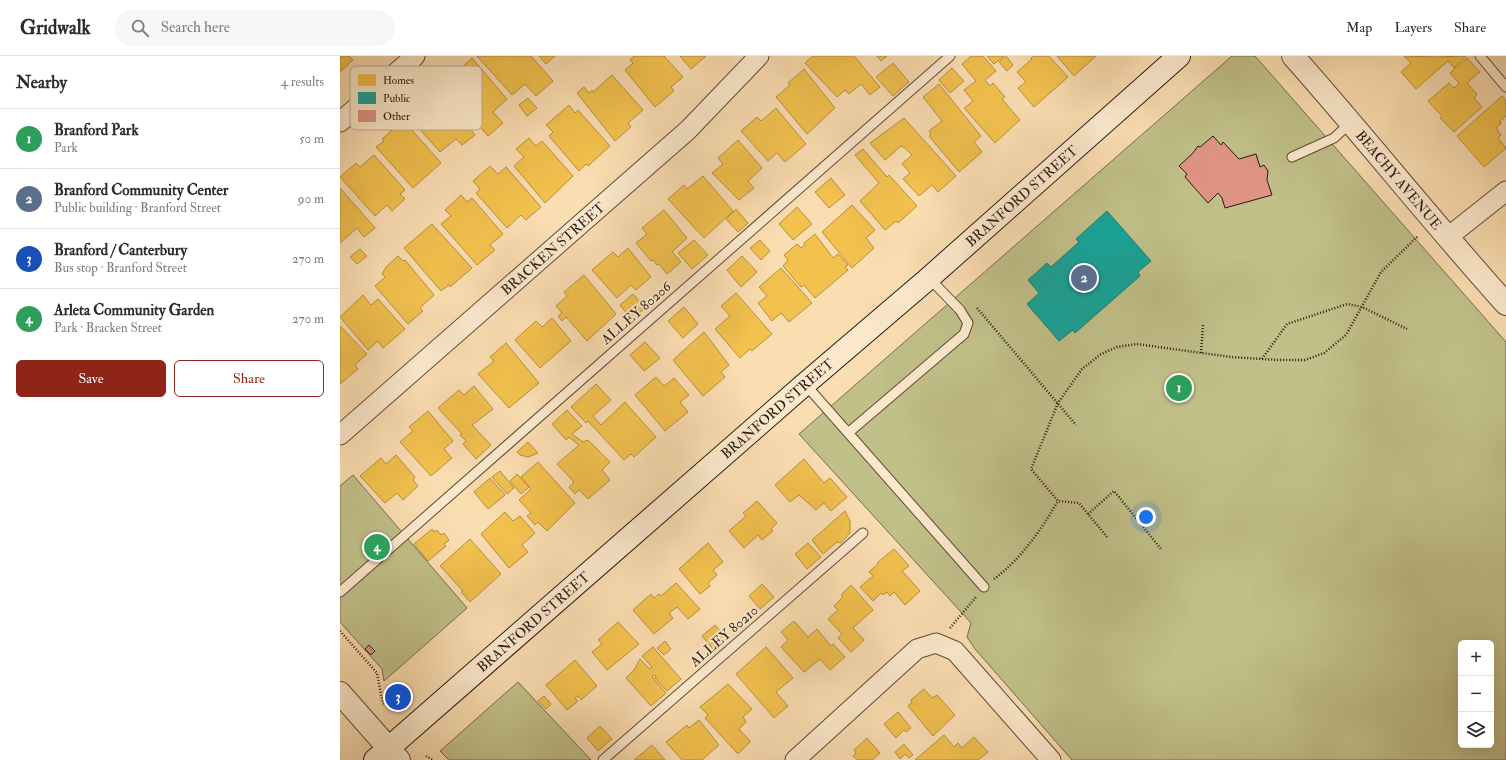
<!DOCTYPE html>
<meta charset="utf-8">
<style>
body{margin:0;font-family:"IM FELL Double Pica",serif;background:#f7f7f7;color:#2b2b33}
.controls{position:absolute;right:12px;bottom:12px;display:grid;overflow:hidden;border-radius:6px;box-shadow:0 4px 16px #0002}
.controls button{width:36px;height:36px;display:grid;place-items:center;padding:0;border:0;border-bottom:1px solid #e1e1e2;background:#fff;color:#2b2b33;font:20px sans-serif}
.you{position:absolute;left:806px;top:461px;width:14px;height:14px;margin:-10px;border:3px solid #fff;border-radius:50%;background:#1a73e8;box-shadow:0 0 0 6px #1a73e833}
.badge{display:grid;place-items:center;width:26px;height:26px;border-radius:50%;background:#8f2418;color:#fff;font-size:13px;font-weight:700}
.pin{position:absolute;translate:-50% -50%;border:2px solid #fff;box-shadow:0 1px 4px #0006}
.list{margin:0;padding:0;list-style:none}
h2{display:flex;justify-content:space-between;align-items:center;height:52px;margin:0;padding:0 16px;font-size:17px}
h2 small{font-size:13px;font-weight:400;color:#7c7c81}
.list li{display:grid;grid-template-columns:26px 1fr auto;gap:12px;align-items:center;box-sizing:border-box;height:60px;padding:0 16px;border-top:1px solid #e1e1e2}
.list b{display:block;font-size:15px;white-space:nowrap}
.list p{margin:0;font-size:13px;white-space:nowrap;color:#7c7c81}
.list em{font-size:13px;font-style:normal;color:#7c7c81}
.actions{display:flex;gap:8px;padding:12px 16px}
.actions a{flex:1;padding:9px 0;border:1px solid #8f2418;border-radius:6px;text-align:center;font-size:14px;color:#8f2418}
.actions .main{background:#8f2418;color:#fff}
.icon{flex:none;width:22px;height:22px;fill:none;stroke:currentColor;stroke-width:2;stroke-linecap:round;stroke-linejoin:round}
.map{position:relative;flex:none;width:1166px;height:704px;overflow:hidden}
header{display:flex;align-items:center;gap:24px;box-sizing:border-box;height:56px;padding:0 20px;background:#fff;border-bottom:1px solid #e1e1e2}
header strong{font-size:19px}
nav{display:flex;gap:22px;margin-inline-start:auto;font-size:14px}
.search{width:280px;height:36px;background:#f7f7f7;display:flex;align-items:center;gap:10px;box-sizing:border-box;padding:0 14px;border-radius:22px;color:#7c7c81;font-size:15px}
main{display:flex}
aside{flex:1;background:#fff}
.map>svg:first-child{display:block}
.green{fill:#c1c089;stroke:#766c4e;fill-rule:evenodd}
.homes{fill:#f2c14e;stroke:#b68f3c}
.public{fill:#17a398;stroke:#1d7a70}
.building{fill:#df9484;stroke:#2b1912}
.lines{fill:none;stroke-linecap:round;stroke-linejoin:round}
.service-casing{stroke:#5f4a3a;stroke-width:11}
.minor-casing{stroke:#5f4a3a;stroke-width:21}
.tertiary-casing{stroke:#5f4a3a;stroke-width:24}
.secondary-casing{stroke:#2b1912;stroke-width:24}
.path{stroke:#2b1912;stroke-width:2.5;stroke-dasharray:1 2;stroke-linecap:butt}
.service{stroke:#fce9cc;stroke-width:9}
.minor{stroke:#fce9cc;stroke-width:19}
.tertiary{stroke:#fce9cc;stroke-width:22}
.secondary{stroke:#fce9cc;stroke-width:22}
.labels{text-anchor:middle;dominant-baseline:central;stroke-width:4;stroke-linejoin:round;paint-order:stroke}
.street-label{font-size:14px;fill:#2b1912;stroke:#fce9cc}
.key{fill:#fce9cc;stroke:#bdab94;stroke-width:1}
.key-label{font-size:11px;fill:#2b1912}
</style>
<header>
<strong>Gridwalk</strong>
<div class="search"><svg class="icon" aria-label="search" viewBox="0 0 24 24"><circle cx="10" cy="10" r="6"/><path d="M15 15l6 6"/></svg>Search here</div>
<nav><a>Map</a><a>Layers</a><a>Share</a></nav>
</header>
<main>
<aside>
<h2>Nearby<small>4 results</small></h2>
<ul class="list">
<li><span class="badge" style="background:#2e9e5b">1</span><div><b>Branford Park</b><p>Park</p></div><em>50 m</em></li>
<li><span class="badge" style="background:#5c6f8a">2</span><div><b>Branford Community Center</b><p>Public building · Branford Street</p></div><em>90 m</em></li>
<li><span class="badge" style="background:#1a4fb4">3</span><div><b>Branford / Canterbury</b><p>Bus stop · Branford Street</p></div><em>270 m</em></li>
<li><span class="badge" style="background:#2e9e5b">4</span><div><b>Arleta Community Garden</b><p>Park · Bracken Street</p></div><em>270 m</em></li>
</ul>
<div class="actions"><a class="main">Save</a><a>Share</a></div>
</aside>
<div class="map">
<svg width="1166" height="704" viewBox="0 0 1166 704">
<rect width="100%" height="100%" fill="#faddb1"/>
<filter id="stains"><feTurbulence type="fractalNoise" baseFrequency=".005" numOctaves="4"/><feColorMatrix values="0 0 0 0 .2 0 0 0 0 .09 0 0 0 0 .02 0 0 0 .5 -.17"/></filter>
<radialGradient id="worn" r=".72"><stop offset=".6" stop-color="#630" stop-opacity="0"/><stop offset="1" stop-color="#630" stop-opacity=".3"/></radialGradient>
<path class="green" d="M 892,0 L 915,0 L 1166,286 L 1166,704 L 732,704 L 635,593 L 627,581 L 631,567 L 459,378 ZM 1121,587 L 1151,587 L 1151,689 L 1121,689 Z
M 13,419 L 127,552 L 44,625 L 42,613 L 0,566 L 0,430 Z
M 178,626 L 251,704 L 109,704 L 100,695 Z"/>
<path class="homes" d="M 0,0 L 9,0 L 13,4 L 0,16 Z
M 137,0 L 191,0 L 213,25 L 196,40 L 185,28 L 172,39 Z
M 199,0 L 215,0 L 206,8 Z
M 294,0 L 324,0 L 343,21 L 331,31 L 334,35 L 315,51 L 285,14 L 293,7 L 290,4 Z
M 340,0 L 366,0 L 351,13 Z
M 473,0 L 514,0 L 540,31 L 530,39 L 521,28 L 509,38 L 505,34 L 497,41 L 465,7 Z
M 537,0 L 547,0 L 541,5 Z
M 631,0 L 643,0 L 656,15 L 645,24 L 650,30 L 653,27 L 665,41 L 662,43 L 680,64 L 655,87 L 624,52 L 633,45 L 624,34 L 636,25 L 622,8 Z
M 647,0 L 664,0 L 654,8 Z
M 666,0 L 673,9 L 667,15 L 659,6 Z
M 693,0 L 709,0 L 728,21 L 694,51 L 678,32 L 686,26 L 677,16 L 692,3 L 691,2 Z
M 717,0 L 756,0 L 734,20 Z
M 1064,0 L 1096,1 L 1126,0 L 1114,12 L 1108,5 L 1076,33 L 1061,16 L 1071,7 Z
M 132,2 L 167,43 L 153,56 L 163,67 L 148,80 L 107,33 L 119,22 L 115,17 Z
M 1127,2 L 1140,16 L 1127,27 L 1137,38 L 1134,42 L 1142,51 L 1114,76 L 1100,62 L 1102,60 L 1088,45 L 1109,27 L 1114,32 L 1119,27 L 1110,17 Z
M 553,7 L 569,26 L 553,40 L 536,21 Z
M 612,12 L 624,25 L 610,37 L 599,24 Z
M 464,13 L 495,52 L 467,78 L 436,41 L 450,29 L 448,27 Z
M 272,19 L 303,54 L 288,67 L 291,71 L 275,85 L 237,37 L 244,31 L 249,37 L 252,34 L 253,36 Z
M 599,28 L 641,80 L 634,86 L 642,96 L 619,116 L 589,80 L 591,78 L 589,75 L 602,65 L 583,41 Z
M 99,36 L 130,70 L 129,72 L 135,79 L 122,89 L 116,83 L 100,96 L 68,60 L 91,41 L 92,42 Z
M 1162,40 L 1166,45 L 1166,60 L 1160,65 L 1161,68 L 1156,72 L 1161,79 L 1158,82 L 1166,92 L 1144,111 L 1117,80 Z
M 188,42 L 197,52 L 187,60 L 179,49 Z
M 229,49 L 235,57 L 238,54 L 270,90 L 248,110 L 246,108 L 239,115 L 209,80 L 213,76 L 206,69 Z
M 436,52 L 466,88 L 445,106 L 437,97 L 428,105 L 401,75 L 417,61 L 421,65 Z
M 564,62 L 616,120 L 598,136 L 592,129 L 579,140 L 563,123 L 570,117 L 562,108 L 572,99 L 565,92 L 561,90 L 545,104 L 530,87 Z
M 63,64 L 101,107 L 73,132 L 36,91 L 44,85 L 42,83 Z
M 189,82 L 196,90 L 202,85 L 233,120 L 205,147 L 174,110 L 184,101 L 176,93 Z
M 398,84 L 422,112 L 408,125 L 414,132 L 399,144 L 372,117 L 383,108 L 378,102 Z
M 523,93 L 547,121 L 549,119 L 577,150 L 558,167 L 556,165 L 545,174 L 520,145 L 539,127 L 515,99 Z
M 34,99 L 65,134 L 60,138 L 65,143 L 52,155 L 47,149 L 35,160 L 0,121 L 16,107 L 20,111 Z
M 150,110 L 158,118 L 166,111 L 201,151 L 186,164 L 181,159 L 167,172 L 136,137 L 140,133 L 133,125 Z
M 363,120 L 393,155 L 364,182 L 328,143 L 344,129 L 347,133 Z
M 491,122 L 505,139 L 489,152 L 475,136 Z
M 0,132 L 35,172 L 24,181 L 17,172 L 0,187 Z
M 121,139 L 127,146 L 132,142 L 163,178 L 150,189 L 155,194 L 137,209 L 101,168 L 111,160 L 105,154 Z
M 512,149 L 535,174 L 526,182 L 534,192 L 512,212 L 482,176 Z
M 457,151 L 472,168 L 453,184 L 439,168 Z
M 396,153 L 408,167 L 398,176 L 386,163 Z
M 324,154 L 347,182 L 332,196 L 341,206 L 327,218 L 319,208 L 317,209 L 313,204 L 311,205 L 296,187 L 307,178 L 302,172 Z
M 92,168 L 132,212 L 110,231 L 109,229 L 101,235 L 64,192 Z
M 475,178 L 493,202 L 498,198 L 508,209 L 505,211 L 508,214 L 475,242 L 464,229 L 461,231 L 443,210 L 448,204 L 444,199 L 457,188 L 461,192 L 465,189 L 464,187 Z
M 354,184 L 368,199 L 352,213 L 338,197 Z
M 420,184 L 430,195 L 421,204 L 410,192 Z
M 288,192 L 311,221 L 296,234 L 291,229 L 277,242 L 252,214 L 273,196 L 278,201 Z
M 20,193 L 27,200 L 17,208 L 10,201 Z
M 58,200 L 63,205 L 65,204 L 94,239 L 80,252 L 83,255 L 68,268 L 35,230 L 45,221 L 42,218 L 46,211 Z
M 402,200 L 417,216 L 401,231 L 387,214 Z
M 441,212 L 472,247 L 449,266 L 441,257 L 432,265 L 418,247 L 427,240 L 419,231 Z
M 244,219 L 276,258 L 247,285 L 226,261 L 222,265 L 218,260 L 222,257 L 216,250 L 227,240 L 224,236 Z
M 396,237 L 432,278 L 412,295 L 410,293 L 400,302 L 375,273 L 390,260 L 381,250 Z
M 293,238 L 305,252 L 292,264 L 280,249 Z
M 23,239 L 31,249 L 38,243 L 65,273 L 43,292 L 38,285 L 28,294 L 0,261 Z
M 344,251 L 358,268 L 343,282 L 328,265 Z
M 212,262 L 231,285 L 200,312 L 175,284 L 196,265 L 202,271 Z
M 0,270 L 27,298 L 15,309 L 18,313 L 0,328 Z
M 364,276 L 389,309 L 381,316 L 385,321 L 363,340 L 333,304 Z
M 305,286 L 320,302 L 304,315 L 290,299 Z
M 166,287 L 199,327 L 169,352 L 138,318 L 154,305 L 150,301 Z
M 316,321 L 324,330 L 334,322 L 349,339 L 340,346 L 348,356 L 325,375 L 295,339 Z
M 256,328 L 271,344 L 253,360 L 261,369 L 285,346 L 316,381 L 294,401 L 291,398 L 284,404 L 248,365 L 246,367 L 231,351 Z
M 134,330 L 153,353 L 132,369 L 151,389 L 136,403 L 123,388 L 126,385 L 120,379 L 122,378 L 98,352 L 119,334 L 124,339 Z
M 227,354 L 242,370 L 232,378 L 243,386 L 248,384 L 270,406 L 262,414 L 270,424 L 248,443 L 239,434 L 235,438 L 229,431 L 234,426 L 217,408 L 239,389 L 229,381 L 226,384 L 212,368 Z
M 88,355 L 113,385 L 104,393 L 112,402 L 91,420 L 60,386 L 73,375 L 69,371 Z
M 188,386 L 198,397 L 188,401 L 180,399 L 177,396 Z
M 56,399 L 75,421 L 73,424 L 78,430 L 63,444 L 57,437 L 45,447 L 20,420 L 41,402 L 46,408 Z
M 464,403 L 484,427 L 490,422 L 507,441 L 491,455 L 484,447 L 476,454 L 459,439 L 450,446 L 435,429 Z
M 198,406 L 235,447 L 207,475 L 198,466 L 195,469 L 187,460 L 191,457 L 179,444 L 191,433 L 181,421 Z
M 160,415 L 174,432 L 167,438 L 152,421 Z
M 177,418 L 189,431 L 181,438 L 170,425 Z
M 150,422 L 165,439 L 148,453 L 134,436 Z
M 417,445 L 437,467 L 431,473 L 433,475 L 422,484 L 418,479 L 404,492 L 389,475 L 406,460 L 403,457 Z
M 505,455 L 510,465 L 510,477 L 501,487 L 497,486 L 483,498 L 472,484 Z
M 165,456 L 173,465 L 180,460 L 195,477 L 182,489 L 188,496 L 169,512 L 141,478 Z
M 92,473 L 94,476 L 97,474 L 101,479 L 104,477 L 109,484 L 104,488 L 106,490 L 88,505 L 74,488 Z
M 130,483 L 161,518 L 130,546 L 121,536 L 123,535 L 100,510 Z
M 368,487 L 383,506 L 373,514 L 377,519 L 368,527 L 370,530 L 360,538 L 339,513 Z
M 468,487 L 481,501 L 467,513 L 455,498 Z
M 554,493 L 569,510 L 562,515 L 580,535 L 565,549 L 554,536 L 550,540 L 547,536 L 543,539 L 541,537 L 533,545 L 520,531 L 533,520 L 529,516 L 538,508 L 537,507 Z
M 336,527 L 360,553 L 348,563 L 337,551 L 329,557 L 333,562 L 314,578 L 293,554 L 311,538 L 314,542 L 319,538 L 321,540 Z
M 422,528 L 434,541 L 420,553 L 409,540 Z
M 511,529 L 533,554 L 513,572 L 524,584 L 511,596 L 498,582 L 502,578 L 488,563 L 498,554 L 494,550 L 503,541 L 501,539 Z
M 454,565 L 468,581 L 477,573 L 491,590 L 493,588 L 505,601 L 490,614 L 480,603 L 464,616 L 441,591 L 448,584 L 441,576 Z
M 278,566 L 299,588 L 267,614 L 252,596 L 262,588 L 258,584 Z
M 375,569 L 387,583 L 374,594 L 362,580 Z
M 325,585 L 331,593 L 324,599 L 317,592 Z
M 313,591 L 341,623 L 327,635 L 315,622 L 316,620 L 315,619 L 312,621 L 326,637 L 311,650 L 286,622 L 294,614 L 300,603 L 310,613 L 312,611 L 302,600 Z
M 426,591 L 453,622 L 436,636 L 448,650 L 434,662 L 396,618 Z
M 235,604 L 257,630 L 241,644 L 238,640 L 235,642 L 238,645 L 227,654 L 206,629 Z
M 388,628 L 412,653 L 403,661 L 406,666 L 399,673 L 410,685 L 409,687 L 399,697 L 397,697 L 365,662 L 368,659 L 360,651 Z
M 584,633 L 592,642 L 597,639 L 615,659 L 593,680 L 568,650 L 572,646 L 571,644 Z
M 204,640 L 211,648 L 206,653 L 198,645 Z
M 558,656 L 571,672 L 566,676 L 564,674 L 556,682 L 544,668 Z
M 359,664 L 379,689 L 362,704 L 342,704 L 326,686 L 347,669 L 349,672 Z
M 260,670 L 272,683 L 258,695 L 247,682 Z
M 604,679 L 614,691 L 618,687 L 622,692 L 634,681 L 648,696 L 638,704 L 575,704 Z
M 527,682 L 540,697 L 532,704 L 517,704 L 513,700 L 516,697 L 514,694 Z
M 564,688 L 573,699 L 569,702 L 565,698 L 560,703 L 555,696 Z
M 312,689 L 325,704 L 294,704 Z"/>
<path class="public" d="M 767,155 L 811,205 L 798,216 L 800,220 L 735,277 L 733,274 L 719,285 L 687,248 L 699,237 L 688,224 L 707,207 L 711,211 L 739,186 L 736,183 Z"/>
<path class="building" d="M 873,80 L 881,89 L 883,86 L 899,103 L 916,98 L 920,111 L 924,109 L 928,115 L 927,124 L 932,139 L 885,152 L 882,142 L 878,137 L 868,147 L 845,121 L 847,118 L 839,110 L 853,97 L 858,90 L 860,91 Z
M 29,589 L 35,595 L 31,599 L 25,593 Z"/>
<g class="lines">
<defs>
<path id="service" d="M 1140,0 L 1166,31
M 952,101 L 994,82 L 1010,67
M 465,328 L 644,531
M 508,377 L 624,278 L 628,267 L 620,254 L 589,222
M 0,536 L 610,0
M 263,704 L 523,477"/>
<g id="minor">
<path d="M 0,66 L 75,0"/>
<path d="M 1108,181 L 1166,135"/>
<path id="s1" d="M 0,379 L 348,74 L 419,0"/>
<path d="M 455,704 L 577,593 L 596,587 L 615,595 L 711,704"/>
</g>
<g id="tertiary">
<path id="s2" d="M 953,0 C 1025,81 1093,167 1166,248"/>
<path d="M 0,637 L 59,704"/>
</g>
<g id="secondary">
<path id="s3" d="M 35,704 L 465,328 L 589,222 L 839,0"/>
</g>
</defs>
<use href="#service" class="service-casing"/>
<use href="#minor" class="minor-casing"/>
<use href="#tertiary" class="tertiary-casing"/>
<use href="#secondary" class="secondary-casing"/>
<path class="path" d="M 637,252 L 736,369
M 861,297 L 863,269
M 922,303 L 947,268 L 1007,248 L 1022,251 L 1067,273
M 748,458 L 774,435 L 821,493
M 767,481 L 739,447 L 718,445 L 691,413 L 718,347 L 742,313 L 761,298 L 777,291 L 797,288 L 891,301 L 939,304 L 965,304 L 984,297 L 1006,279 L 1041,216 L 1078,180
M 654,523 C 681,503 701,474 718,445
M 610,572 L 636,541
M 0,575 L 37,617 L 41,639 L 44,649
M 86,700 L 93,704"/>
<use href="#service" class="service"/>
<use href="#minor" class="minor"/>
<use href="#tertiary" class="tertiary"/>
<use href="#secondary" class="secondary"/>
</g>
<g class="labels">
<g class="street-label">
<text stroke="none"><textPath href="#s2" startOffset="163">BEACHY AVENUE</textPath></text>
<text stroke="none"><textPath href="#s3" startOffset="858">BRANFORD STREET</textPath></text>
<text stroke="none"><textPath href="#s1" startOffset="283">BRACKEN STREET</textPath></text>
<text transform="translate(296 257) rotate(-41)">ALLEY 80206</text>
<text stroke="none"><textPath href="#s3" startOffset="534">BRANFORD STREET</textPath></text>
<text stroke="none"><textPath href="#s3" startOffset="210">BRANFORD STREET</textPath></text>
<text transform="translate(384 580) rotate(-41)">ALLEY 80210</text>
</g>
</g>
<rect x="10" y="10" width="132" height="64" rx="6" class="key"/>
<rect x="18" y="18" width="18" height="12" fill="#f2c14e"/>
<rect x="18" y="36" width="18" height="12" fill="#17a398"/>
<rect x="18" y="54" width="18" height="12" fill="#df9484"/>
<g class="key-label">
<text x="43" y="28">Homes</text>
<text x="43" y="46">Public</text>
<text x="43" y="64">Other</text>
</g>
<rect width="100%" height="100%" filter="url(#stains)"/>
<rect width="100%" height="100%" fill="url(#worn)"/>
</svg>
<div class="controls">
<button>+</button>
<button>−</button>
<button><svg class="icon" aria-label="layers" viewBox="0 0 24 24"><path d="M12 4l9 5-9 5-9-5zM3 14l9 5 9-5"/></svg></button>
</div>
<div class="you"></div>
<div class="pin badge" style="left:839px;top:332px;background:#2e9e5b">1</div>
<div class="pin badge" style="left:744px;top:222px;background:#5c6f8a">2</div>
<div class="pin badge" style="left:58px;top:641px;background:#1a4fb4">3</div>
<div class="pin badge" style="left:37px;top:491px;background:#2e9e5b">4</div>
</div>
</main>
